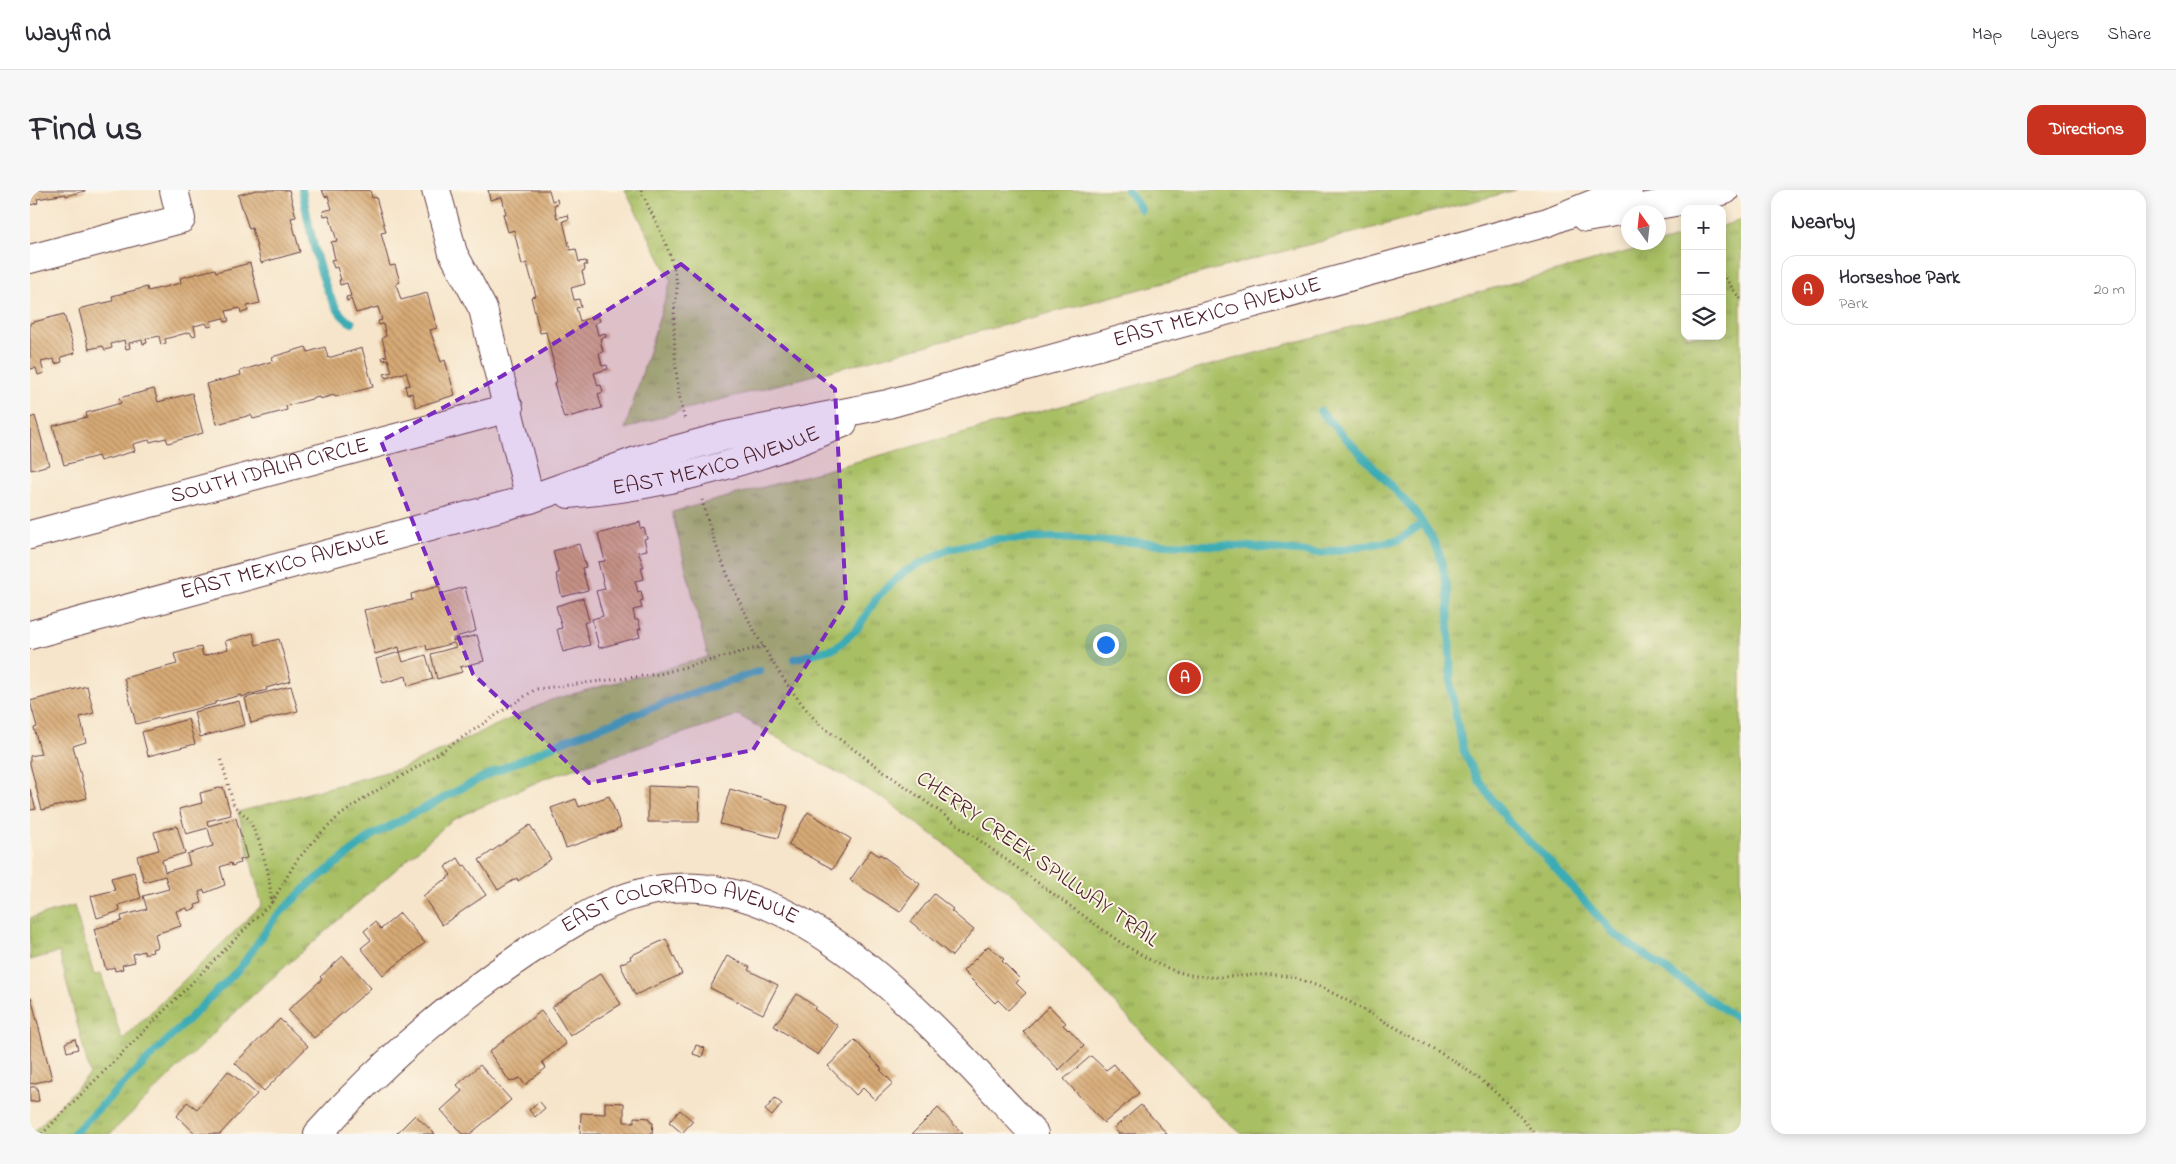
<!DOCTYPE html>
<meta charset="utf-8">
<style>
body{margin:0;font-family:"Indie Flower",sans-serif;background:#f7f7f7;color:#2b2b33}
.controls{position:absolute;right:15px;top:15px;display:grid;overflow:hidden;border-radius:10px;box-shadow:0 2px 12px #0003}
.controls button{width:45px;height:45px;display:grid;place-items:center;padding:0;border:0;border-bottom:1px solid #e1e1e2;background:#fff;color:#2b2b33;font:25px sans-serif}
.compass{position:absolute;left:1591px;top:15px;width:45px;height:45px;border-radius:50%;background:#fff;box-shadow:0 2px 12px #0003;rotate:345deg}
.you{position:absolute;left:1075px;top:454px;width:18px;height:18px;margin:-12px;border:4px solid #fff;border-radius:50%;background:#1a73e8;box-shadow:0 0 0 8px #1a73e833}
.badge{display:grid;place-items:center;width:32px;height:32px;border-radius:50%;background:#c8321e;color:#fff;font-size:16px;font-weight:700}
.pin{position:absolute;translate:-50% -50%;border:2px solid #fff;box-shadow:0 1px 5px #0006}
.list{margin:0;padding:0;list-style:none}
h2{display:flex;justify-content:space-between;align-items:center;height:65px;margin:0;padding:0 20px;font-size:21px}
h2 small{font-size:16px;font-weight:400;color:#7c7c81}
.list li{display:grid;grid-template-columns:32px 1fr auto;gap:15px;align-items:center;box-sizing:border-box;height:70px;margin:0 10px 10px;padding:0 10px;border:1px solid #e1e1e2;border-radius:15px}
.list b{display:block;font-size:19px;white-space:nowrap}
.list p{margin:0;font-size:16px;white-space:nowrap;color:#7c7c81}
.list em{font-size:16px;font-style:normal;color:#7c7c81}
.icon{flex:none;width:28px;height:28px;fill:none;stroke:currentColor;stroke-width:2;stroke-linecap:round;stroke-linejoin:round}
.map{position:relative;flex:none;width:1711px;height:944px;overflow:hidden;border-radius:15px}
header{display:flex;align-items:center;gap:30px;box-sizing:border-box;height:70px;padding:0 25px;background:#fff;border-bottom:1px solid #e1e1e2}
header strong{font-size:24px}
nav{display:flex;gap:28px;margin-inline-start:auto;font-size:18px}
.intro{display:flex;align-items:center;justify-content:space-between;box-sizing:border-box;height:120px;padding:0 30px}
h1{margin:0;font-size:35px}
.button{padding:12px 22px;border-radius:15px;background:#c8321e;color:#fff;font-size:18px;font-weight:700}
main{display:flex;gap:30px;padding:0 30px}
aside{flex:1;background:#fff;border-radius:15px;box-shadow:0 2px 12px #0003}
.map>svg:first-child{display:block}
.grass{fill:url(#grass-tufts);stroke:#796f48}
.lines{fill:none;stroke-linecap:round;stroke-linejoin:round}
.stream{stroke:#3aabb4;stroke-width:8}
.building{fill:url(#building-back-hatch)}
.minor-casing{stroke:#643d43;stroke-width:30}
.path{stroke:#643d43;stroke-width:3;stroke-dasharray:1 4;stroke-linecap:butt}
.minor{stroke:#fff;stroke-width:28}
.marked{fill:#7b2cbf;fill-opacity:0.2;stroke:#7b2cbf;stroke-width:4;stroke-dasharray:10 6;stroke-linejoin:round}
.labels{text-anchor:middle;dominant-baseline:central;stroke-width:4;stroke-linejoin:round;paint-order:stroke}
.street-label{font-size:22px;fill:#4a1f2b;stroke:#fcf5e5}
</style>
<header>
<strong>Wayfind</strong>
<nav><a>Map</a><a>Layers</a><a>Share</a></nav>
</header>
<div class="intro"><h1>Find us</h1><a class="button">Directions</a></div>
<main>
<div class="map">
<svg width="1711" height="944" viewBox="0 0 1711 944">
<defs>
<pattern id="grass-tufts" width="24" height="20" patternUnits="userSpaceOnUse" patternTransform="scale(1.25)"><rect width="24" height="20" fill="#a8bf64"/><path d="M3 7l-1-3M5 7V3M7 7l1-3M15 17l-1-3M17 17v-4M19 17l1-3" fill="none" stroke="#8b9b53"/></pattern>
<pattern id="building-back-hatch" width="6" height="6" patternUnits="userSpaceOnUse" patternTransform="scale(1.25)"><rect width="6" height="6" fill="#d7aa76"/><path d="M-1 5l2 2M0 0l6 6M5-1l2 2" fill="none" stroke="#b08a61"/></pattern>
</defs>
<rect width="100%" height="100%" fill="#fcf5e5"/>
<filter id="ink" filterUnits="userSpaceOnUse"><feTurbulence type="fractalNoise" baseFrequency=".02" numOctaves="2"/><feDisplacementMap in="SourceGraphic" scale="10" xChannelSelector="R" yChannelSelector="G"/><feConvolveMatrix kernelMatrix="1 2 1 2 8 2 1 2 1" color-interpolation-filters="sRGB"/></filter>
<filter id="wash" filterUnits="userSpaceOnUse"><feTurbulence type="fractalNoise" baseFrequency=".0096" numOctaves="4" result="noise"/><feDisplacementMap in="SourceGraphic" scale="20" xChannelSelector="R" yChannelSelector="G"/><feGaussianBlur stdDeviation="1.12" result="paint"/><feColorMatrix in="noise" values="0 0 0 0 0 0 0 0 0 0 0 0 0 0 0 0 0 1.4 0 .05"/><feComposite in="paint" operator="in"/></filter>
<g filter="url(#wash)">
<rect width="100%" height="100%" fill="#f6e5cb"/>
<path class="grass" d="M 595,0 L 1486,0 L 652,220 L 595,239 L 641,90 Z
M 1711,30 L 1711,944 L 1212,944 L 1184,920 L 986,707 L 857,611 L 708,525 L 516,588 L 422,630 L 224,804 L 80,944 L 2,944 L 60,884 L 29,762 L 0,770 L 0,728 L 44,716 L 64,785 L 71,784 L 92,850 L 232,715 L 208,622 L 375,577 L 521,510 L 678,467 L 642,322 L 1655,46 L 1655,146 L 1692,146 L 1692,36 Z"/>
<g class="lines">
<path class="stream" d="M 272,0 C 279,32 292,120 322,133
M 1097,0 L 1111,19
M 1290,221 L 1383,319 L 1400,344 L 1410,365 L 1418,403 L 1421,498 L 1427,532 L 1434,562 L 1446,586 L 1461,608 L 1480,633 L 1516,668 L 1583,743 L 1711,831
M 764,469 L 805,458 L 827,439 L 848,406 L 874,382 L 919,359 L 968,349 L 1029,348 L 1132,354 L 1208,356 L 1290,363 L 1369,350 L 1393,333
M 43,944 L 210,778 L 245,728 L 280,694 L 343,645 L 455,586 L 534,551 L 648,508 L 730,481"/>
</g>
<g id="blocks">
<path class="building" d="M 0,0 L 55,0 L 55,1 L 36,6 L 36,4 L 7,9 L 8,13 L 0,15 Z
M 226,0 L 259,0 L 266,27 L 261,28 L 270,62 L 231,73 L 222,38 L 219,39 L 208,5 Z
M 292,0 L 340,0 L 342,8 L 346,7 L 356,42 L 351,43 L 360,76 L 365,75 L 370,92 L 366,94 L 371,110 L 397,103 L 407,138 L 400,140 L 411,172 L 415,170 L 425,205 L 386,217 L 382,203 L 377,204 L 375,196 L 380,195 L 376,182 L 356,188 L 354,184 L 362,182 L 358,169 L 353,170 L 352,167 L 357,166 L 352,148 L 356,146 L 353,134 L 349,135 L 348,131 L 352,130 L 348,117 L 326,123 L 321,109 L 317,111 L 316,107 L 321,106 L 317,93 L 310,95 L 309,90 L 311,90 L 307,77 L 304,78 L 301,70 L 305,69 L 301,52 L 307,51 L 299,25 L 294,26 L 293,21 L 302,19 L 298,6 L 295,7 Z
M 458,0 L 519,0 L 522,11 L 527,9 L 528,14 L 524,15 L 527,28 L 538,25 L 539,29 L 533,31 L 540,60 L 546,59 L 549,72 L 556,71 L 557,75 L 554,75 L 555,80 L 552,81 L 555,94 L 541,98 L 544,110 L 549,109 L 551,117 L 546,118 L 550,131 L 568,126 L 570,131 L 565,133 L 568,145 L 575,143 L 576,147 L 570,149 L 573,162 L 569,163 L 572,176 L 577,175 L 578,179 L 564,183 L 568,196 L 571,195 L 573,202 L 568,204 L 572,218 L 534,228 L 524,193 L 527,192 L 523,175 L 524,175 L 516,142 L 510,143 L 501,107 L 506,106 L 497,73 L 492,75 L 484,40 L 478,42 L 473,24 L 476,24 L 472,7 L 460,10 Z
M 220,73 L 230,113 L 217,116 L 218,121 L 211,123 L 210,118 L 196,121 L 199,131 L 195,132 L 193,128 L 181,131 L 182,136 L 178,137 L 176,133 L 164,136 L 166,145 L 162,146 L 160,142 L 135,149 L 136,153 L 131,155 L 129,146 L 116,149 L 117,153 L 113,154 L 112,150 L 99,153 L 100,158 L 96,159 L 94,150 L 81,154 L 82,158 L 75,160 L 73,156 L 59,159 L 49,120 L 52,118 L 83,111 L 82,106 L 117,97 L 118,101 L 151,93 L 150,88 L 185,79 L 186,82 Z
M 34,124 L 45,163 L 31,167 L 32,172 L 25,174 L 24,169 L 11,172 L 14,183 L 8,185 L 6,178 L 0,179 L 0,133 Z
M 276,157 L 278,162 L 295,157 L 298,168 L 332,158 L 343,197 L 305,207 L 304,205 L 290,209 L 289,207 L 256,216 L 257,220 L 223,229 L 221,225 L 187,234 L 176,194 L 211,185 L 210,181 L 243,171 L 242,167 Z
M 124,199 L 128,212 L 162,203 L 173,243 L 138,253 L 136,248 L 120,252 L 119,250 L 103,254 L 105,261 L 70,271 L 68,266 L 34,275 L 23,236 L 57,227 L 56,223 L 91,213 L 89,208 Z
M 5,226 L 19,275 L 1,280 L 0,228 Z
M 610,332 L 611,339 L 614,338 L 617,348 L 614,349 L 617,360 L 608,362 L 614,377 L 611,377 L 614,389 L 605,391 L 608,402 L 611,401 L 613,410 L 610,411 L 612,418 L 603,420 L 605,430 L 608,430 L 611,439 L 608,439 L 610,447 L 569,458 L 562,429 L 573,426 L 566,401 L 575,399 L 568,372 L 575,371 L 568,344 Z
M 549,354 L 556,377 L 552,378 L 558,400 L 532,407 L 526,384 L 529,383 L 523,361 Z
M 409,396 L 411,404 L 435,397 L 446,441 L 423,448 L 423,451 L 447,445 L 454,471 L 430,477 L 432,482 L 407,489 L 401,464 L 426,457 L 424,453 L 397,460 L 396,455 L 370,462 L 369,457 L 345,464 L 334,420 L 382,410 L 381,404 Z
M 553,408 L 559,431 L 554,433 L 560,455 L 533,462 L 527,439 L 532,438 L 526,416 Z
M 223,443 L 226,455 L 249,449 L 261,491 L 236,498 L 237,500 L 211,507 L 211,505 L 185,512 L 185,514 L 106,534 L 94,488 L 147,474 L 144,464 L 171,457 L 173,466 L 198,459 L 195,451 Z
M 370,462 L 373,472 L 396,465 L 403,489 L 378,496 L 376,486 L 353,493 L 346,469 Z
M 57,496 L 64,523 L 50,527 L 56,552 L 43,556 L 57,608 L 12,620 L 0,574 L 0,566 L 11,564 L 4,538 L 7,537 L 0,511 Z
M 261,496 L 268,521 L 221,533 L 215,508 Z
M 209,511 L 215,535 L 170,547 L 164,522 Z
M 158,529 L 165,554 L 118,566 L 112,542 Z
M 618,596 L 670,598 L 669,632 L 618,632 Z
M 193,597 L 201,625 L 177,631 L 178,636 L 206,628 L 217,668 L 209,670 L 210,673 L 202,676 L 201,673 L 190,677 L 195,695 L 175,703 L 174,700 L 169,702 L 172,713 L 165,715 L 166,718 L 158,721 L 157,718 L 146,721 L 151,736 L 125,744 L 128,757 L 122,759 L 123,762 L 114,764 L 114,761 L 103,764 L 105,772 L 92,775 L 93,779 L 85,781 L 84,777 L 76,780 L 64,739 L 92,731 L 91,726 L 117,719 L 113,706 L 139,699 L 135,686 L 114,692 L 107,666 L 129,660 L 124,642 L 147,636 L 155,663 L 132,670 L 135,682 L 160,675 L 157,664 L 183,656 L 178,638 L 156,644 L 149,619 L 172,613 L 170,603 Z
M 0,599 L 6,619 L 0,620 Z
M 700,599 L 758,616 L 748,648 L 690,634 Z
M 579,606 L 591,637 L 586,639 L 587,640 L 536,658 L 521,618 L 546,609 L 549,617 Z
M 778,622 L 821,649 L 803,679 L 758,655 Z
M 500,635 L 521,669 L 488,691 L 487,688 L 468,700 L 449,670 Z
M 841,660 L 849,666 L 850,664 L 890,694 L 870,722 L 820,690 Z
M 428,668 L 433,676 L 435,675 L 456,705 L 412,735 L 393,706 L 411,692 L 418,689 L 417,688 L 421,685 L 415,677 Z
M 104,682 L 111,708 L 89,715 L 90,721 L 67,728 L 61,706 L 85,700 L 81,688 Z
M 904,704 L 923,719 L 921,721 L 944,740 L 922,766 L 881,732 Z
M 370,723 L 395,753 L 353,785 L 331,758 L 341,750 L 334,741 L 345,732 L 351,739 Z
M 636,749 L 652,784 L 605,805 L 590,774 L 601,769 L 600,766 Z
M 958,756 L 974,769 L 972,771 L 990,789 L 986,793 L 996,803 L 978,820 L 968,810 L 965,813 L 933,781 Z
M 313,766 L 341,798 L 284,848 L 258,820 L 292,789 L 290,787 Z
M 697,766 L 720,777 L 718,780 L 748,795 L 733,824 L 680,798 Z
M 571,783 L 591,814 L 540,846 L 522,817 Z
M 767,804 L 786,817 L 784,819 L 808,836 L 788,865 L 744,836 Z
M 1,807 L 22,889 L 0,894 L 0,808 Z
M 1019,816 L 1036,833 L 1033,835 L 1038,840 L 1039,839 L 1054,856 L 1029,880 L 993,842 Z
M 511,821 L 536,854 L 512,872 L 516,878 L 495,895 L 490,888 L 480,892 L 459,862 Z
M 250,829 L 278,856 L 234,901 L 205,873 Z
M 45,849 L 48,859 L 37,862 L 35,853 Z
M 825,850 L 852,879 L 850,880 L 863,893 L 845,910 L 833,898 L 826,905 L 798,876 Z
M 666,855 L 675,858 L 672,867 L 663,864 Z
M 1061,866 L 1076,880 L 1084,874 L 1109,903 L 1074,933 L 1034,889 Z
M 450,875 L 481,910 L 440,944 L 432,944 L 411,920 L 432,901 L 427,895 Z
M 198,881 L 227,904 L 190,944 L 166,944 L 147,926 L 157,912 L 167,919 Z
M 0,897 L 7,897 L 9,911 L 0,912 Z
M 745,908 L 752,914 L 742,926 L 735,920 Z
M 509,911 L 515,918 L 505,927 L 499,920 Z
M 575,912 L 594,913 L 594,932 L 604,932 L 604,927 L 620,928 L 620,932 L 623,933 L 622,944 L 550,944 L 551,923 L 575,924 Z
M 1111,915 L 1137,944 L 1089,944 L 1084,938 Z
M 908,918 L 933,944 L 882,944 Z
M 650,920 L 663,931 L 652,943 L 639,932 Z
M 385,925 L 405,944 L 366,944 Z"/>
</g>
</g>
<g filter="url(#ink)">
<use href="#blocks" fill-opacity="0" stroke="#643d43" stroke-width="1"/>
<g class="lines">
<defs>
<g id="minor">
<path d="M 406,0 L 423,63 L 453,119 L 500,309"/>
<path d="M 1556,28 L 1667,8 L 1695,0"/>
<path d="M 0,69 L 151,29 L 144,0"/>
<path id="s1" d="M 539,304 C 635,296 724,272 813,233"/>
<path id="s2" d="M 0,345 L 479,218"/>
<path id="s3" d="M 0,445 L 500,309 L 612,269 L 696,246 L 858,214 L 1518,32 L 1598,0"/>
<path id="s4" d="M 288,944 C 348,876 418,816 493,765 C 536,737 581,705 633,699 C 777,680 915,850 1004,944"/>
</g>
</defs>
<use href="#minor" class="minor-casing"/>
<path class="path" d="M 611,0 C 624,31 644,62 647,96 C 647,106 644,117 644,127 C 644,156 646,202 655,230
M 1692,84 L 1711,110
M 672,310 C 692,386 736,477 790,535 L 1087,750 C 1116,768 1143,786 1178,787 C 1208,788 1239,780 1268,789 C 1295,797 1320,812 1344,826 C 1379,845 1416,864 1448,888 C 1469,904 1488,924 1505,944
M 242,712 L 267,670 L 289,645 L 308,627 L 336,607 L 389,576 L 506,499 L 629,484 L 734,456
M 12,944 L 242,712 L 238,682 L 229,651 L 219,629 L 204,616 L 191,569"/>
<use href="#minor" class="minor"/>
</g>
</g>
<path class="marked" d="M 651,74 L 805,199 L 816,412 L 723,560 L 559,593 L 443,484 L 351,251 L 472,186 Z"/>
<g class="labels">
<g class="street-label">
<text stroke="none"><textPath href="#s3" startOffset="1231">EAST MEXICO AVENUE</textPath></text>
<text stroke="none"><textPath href="#s1" startOffset="151">EAST MEXICO AVENUE</textPath></text>
<text stroke="none"><textPath href="#s2" startOffset="248">SOUTH IDALIA CIRCLE</textPath></text>
<text stroke="none"><textPath href="#s3" startOffset="264">EAST MEXICO AVENUE</textPath></text>
<text transform="translate(1007 670) rotate(35)">CHERRY CREEK SPILLWAY TRAIL</text>
<text stroke="none"><textPath href="#s4" startOffset="445">EAST COLORADO AVENUE</textPath></text>
</g>
</g>
</svg>
<div class="controls">
<button>+</button>
<button>−</button>
<button><svg class="icon" aria-label="layers" viewBox="0 0 24 24"><path d="M12 4l9 5-9 5-9-5zM3 14l9 5 9-5"/></svg></button>
</div>
<svg class="compass" viewBox="-18 -18 36 36"><path d="M0-13l5 13h-10z" fill="#e53935"/><path d="M0 13l5-13h-10z" fill="#7c7c81"/></svg>
<div class="you"></div>
<div class="pin badge" style="left:1155px;top:488px">A</div>
</div>
<aside>
<h2>Nearby<small></small></h2>
<ul class="list">
<li><span class="badge">A</span><div><b>Horseshoe Park</b><p>Park</p></div><em>20 m</em></li>
</ul>
</aside>
</main>
